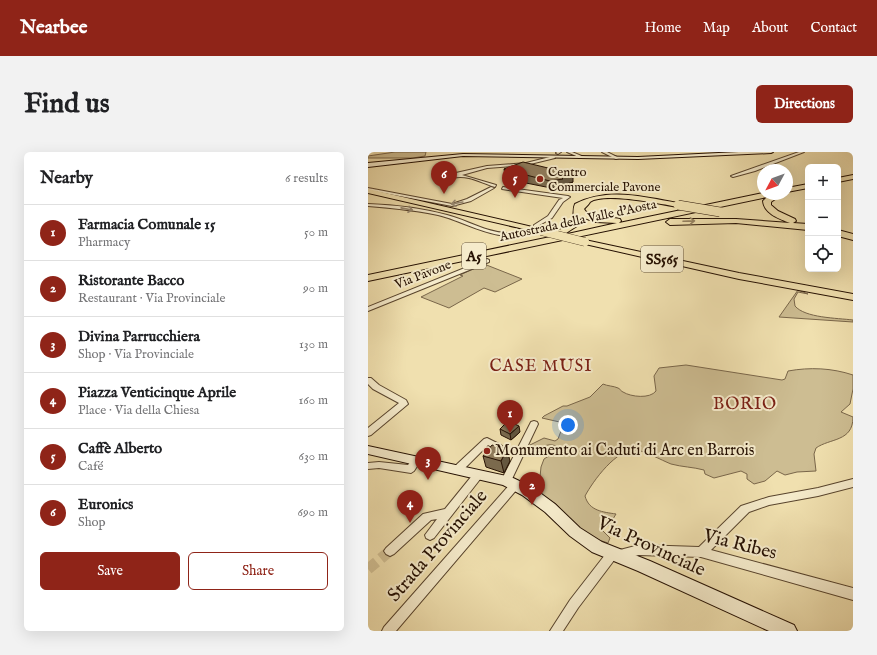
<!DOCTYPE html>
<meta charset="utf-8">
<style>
body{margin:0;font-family:"IM FELL English",serif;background:#f2f2f2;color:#202124}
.controls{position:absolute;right:12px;top:12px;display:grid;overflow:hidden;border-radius:6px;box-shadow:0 4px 16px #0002}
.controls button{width:36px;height:36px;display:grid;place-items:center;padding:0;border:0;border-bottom:1px solid #e0e0e0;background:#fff;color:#202124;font:20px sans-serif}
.compass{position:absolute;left:389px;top:12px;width:36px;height:36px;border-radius:50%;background:#fff;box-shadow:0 4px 16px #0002;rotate:229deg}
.you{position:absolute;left:200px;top:273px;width:14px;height:14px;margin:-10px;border:3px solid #fff;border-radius:50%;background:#1a73e8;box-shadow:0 0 0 6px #1a73e833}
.badge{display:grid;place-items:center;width:26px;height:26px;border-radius:50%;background:#8f2418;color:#fff;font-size:13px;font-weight:700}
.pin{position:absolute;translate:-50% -33px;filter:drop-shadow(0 1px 2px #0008)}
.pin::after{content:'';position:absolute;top:21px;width:14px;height:12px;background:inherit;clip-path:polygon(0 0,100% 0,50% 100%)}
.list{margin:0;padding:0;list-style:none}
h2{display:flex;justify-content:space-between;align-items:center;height:52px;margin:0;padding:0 16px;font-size:17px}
h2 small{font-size:13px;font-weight:400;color:#757577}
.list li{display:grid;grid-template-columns:26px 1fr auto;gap:12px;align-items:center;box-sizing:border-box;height:56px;padding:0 16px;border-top:1px solid #e0e0e0}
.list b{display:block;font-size:15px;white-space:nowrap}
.list p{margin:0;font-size:13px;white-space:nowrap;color:#757577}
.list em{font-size:13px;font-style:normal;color:#757577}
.actions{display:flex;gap:8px;padding:12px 16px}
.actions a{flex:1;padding:9px 0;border:1px solid #8f2418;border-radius:6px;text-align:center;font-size:14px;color:#8f2418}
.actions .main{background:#8f2418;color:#fff}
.icon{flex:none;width:22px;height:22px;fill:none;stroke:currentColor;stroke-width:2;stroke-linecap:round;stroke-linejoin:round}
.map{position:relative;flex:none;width:485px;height:479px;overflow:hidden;border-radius:6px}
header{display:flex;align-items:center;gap:24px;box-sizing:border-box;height:56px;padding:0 20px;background:#8f2418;color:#fff}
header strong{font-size:19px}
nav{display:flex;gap:22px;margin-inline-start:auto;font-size:14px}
.intro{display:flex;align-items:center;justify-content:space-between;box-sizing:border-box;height:96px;padding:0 24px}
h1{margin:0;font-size:28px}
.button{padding:10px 18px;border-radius:6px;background:#8f2418;color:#fff;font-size:14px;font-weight:700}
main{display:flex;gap:24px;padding:0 24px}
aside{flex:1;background:#fff;border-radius:6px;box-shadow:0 4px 16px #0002}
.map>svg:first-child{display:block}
.green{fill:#cdbd92;stroke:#79664a}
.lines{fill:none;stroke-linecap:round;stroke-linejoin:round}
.minor-tunnel{stroke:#d2c195;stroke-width:11;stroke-dasharray:11 5.5;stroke-linecap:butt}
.minor-casing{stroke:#58442d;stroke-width:2}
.secondary-casing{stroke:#251002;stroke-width:2}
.primary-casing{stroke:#251002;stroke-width:2}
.motorway-casing{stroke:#251002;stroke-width:2}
.minor{fill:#f5ebcb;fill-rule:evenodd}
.secondary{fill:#f5ebcb;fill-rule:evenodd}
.primary{fill:#f0e0af;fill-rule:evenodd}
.motorway{fill:#f0e0af;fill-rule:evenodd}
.primary-bridge-casing{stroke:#251002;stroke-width:9;stroke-linecap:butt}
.motorway-bridge-far1-casing{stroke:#251002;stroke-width:8;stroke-linecap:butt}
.motorway-bridge-casing{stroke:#251002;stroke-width:10;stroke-linecap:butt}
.primary-bridge{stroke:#f0e0af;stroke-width:8}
.motorway-bridge-far1{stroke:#f0e0af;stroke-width:7}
.motorway-bridge{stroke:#f0e0af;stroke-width:9}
.wall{fill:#7b6b4f;stroke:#251002}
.shaded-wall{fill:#645740;stroke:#251002}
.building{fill:#8f7c5c;stroke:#251002}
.oneway{stroke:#978871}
.oneway2{stroke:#958261}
.poi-dot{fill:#8f2418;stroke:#f5ebcb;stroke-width:1.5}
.labels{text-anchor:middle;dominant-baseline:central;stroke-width:4;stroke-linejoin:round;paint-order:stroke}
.far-poi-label{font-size:13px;fill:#251002;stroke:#f5ebcb;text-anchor:start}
.far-street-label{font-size:13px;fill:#251002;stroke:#f5ebcb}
.shield{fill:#f5ebcb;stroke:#63523e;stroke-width:1}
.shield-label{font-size:15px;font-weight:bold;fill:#251002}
.poi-label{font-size:16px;fill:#251002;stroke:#f5ebcb;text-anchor:start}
.neighbourhood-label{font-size:17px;letter-spacing:1px;fill:#7a1f14;stroke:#f5ebcb}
.near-street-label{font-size:19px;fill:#251002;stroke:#f5ebcb}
</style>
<header>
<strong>Nearbee</strong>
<nav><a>Home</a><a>Map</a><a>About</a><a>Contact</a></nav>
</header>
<div class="intro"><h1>Find us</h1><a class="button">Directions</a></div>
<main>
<aside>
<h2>Nearby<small>6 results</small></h2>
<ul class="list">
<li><span class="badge">1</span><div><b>Farmacia Comunale 15</b><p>Pharmacy</p></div><em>50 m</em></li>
<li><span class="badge">2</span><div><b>Ristorante Bacco</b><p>Restaurant · Via Provinciale</p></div><em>90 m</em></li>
<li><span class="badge">3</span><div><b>Divina Parrucchiera</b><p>Shop · Via Provinciale</p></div><em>130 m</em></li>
<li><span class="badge">4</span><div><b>Piazza Venticinque Aprile</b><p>Place · Via della Chiesa</p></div><em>160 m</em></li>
<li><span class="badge">5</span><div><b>Caffè Alberto</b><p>Café</p></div><em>630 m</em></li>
<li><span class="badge">6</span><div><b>Euronics</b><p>Shop</p></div><em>690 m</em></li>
</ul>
<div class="actions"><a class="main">Save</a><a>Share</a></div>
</aside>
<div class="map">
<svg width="485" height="479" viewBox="0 0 485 479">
<rect width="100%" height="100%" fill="#f0e0af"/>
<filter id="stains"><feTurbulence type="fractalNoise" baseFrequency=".005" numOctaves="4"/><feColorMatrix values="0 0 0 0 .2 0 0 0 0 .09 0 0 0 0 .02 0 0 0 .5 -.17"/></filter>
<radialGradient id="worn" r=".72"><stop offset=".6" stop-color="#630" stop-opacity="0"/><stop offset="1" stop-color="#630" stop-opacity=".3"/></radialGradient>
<path class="green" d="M 27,0 L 58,0 L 57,4 L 45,6 L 0,6 L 0,4 Z
M 116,112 L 154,127 L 127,140 L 116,136 L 81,156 L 53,145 L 95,124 L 92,123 Z
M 430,138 L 440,142 L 430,140 L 426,147 L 427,154 C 437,166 469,166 485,168 L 485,170 L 411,165 Z
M 318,213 L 414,228 L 417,227 L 420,219 C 442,215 464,216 485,223 L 485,237 L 482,252 L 473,260 L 485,265 C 485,290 462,286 448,296 L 446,302 L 448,319 L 429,320 L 417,323 L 409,319 L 397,329 L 386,332 L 379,327 L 379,322 L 373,319 L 346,326 L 337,322 L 336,318 C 325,315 314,315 303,312 C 293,308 277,299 268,298 C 249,296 225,329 217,344 C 221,359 235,360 248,362 L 242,372 L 234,378 L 242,386 L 240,391 L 231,388 L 208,375 L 188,352 L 165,337 L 165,329 L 172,325 L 173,315 L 176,307 L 192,297 C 185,290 177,293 170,297 L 163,295 L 162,293 L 176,286 L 187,289 L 190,287 L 196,271 L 174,266 L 176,264 L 195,254 L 199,254 L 222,245 L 235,232 C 239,234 246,234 250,236 C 254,238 251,238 255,240 C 263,245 282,247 288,239 L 286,224 L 291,216 Z"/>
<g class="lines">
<path class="minor-tunnel" d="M 0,417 L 22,399"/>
<defs>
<path id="minor" d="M 189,0 L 193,0 L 190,2 L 188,1 Z
M 199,0 L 204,0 L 216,5 L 213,6 Z
M 234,0 L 239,0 L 251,6 L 248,7 Z
M 431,0 L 436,0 L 387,19 L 365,25 L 363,24 Z
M 186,4 L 187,6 L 158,13 L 119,16 L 94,23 L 128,33 L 127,35 C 114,31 99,22 85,26 L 79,23 L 119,14 L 158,11 Z
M 123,35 L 126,36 L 103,49 L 84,54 L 0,38 L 0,36 L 84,52 L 99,47 Z
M 135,35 L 200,44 L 202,45 L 195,50 L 184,66 L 168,75 L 166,74 L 166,73 L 180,64 L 191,48 L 195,46 L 134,37 Z
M 0,52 C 27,53 53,56 79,63 C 99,68 117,80 138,81 C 145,81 152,79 159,77 L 161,78 C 135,95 97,69 70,63 C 47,58 24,56 0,54 Z
M 119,107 L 121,108 L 121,110 L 0,159 L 0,155 Z
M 0,226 L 3,226 L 11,233 L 38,248 L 40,252 L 3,283 L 0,284 L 0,276 L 31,251 L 5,237 L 0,232 Z
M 166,269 L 169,270 L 170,272 L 143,329 L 141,332 L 138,333 L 135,332 L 133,329 L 162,272 L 163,270 Z
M 119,286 L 133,293 L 135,295 L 133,297 L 130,298 L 120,293 L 92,321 L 89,322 L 86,321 L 84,318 L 86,315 L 116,287 Z
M 48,305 L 51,306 L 53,308 L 46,319 L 43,321 L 11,316 L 0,317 L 0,311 L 11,310 L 40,313 L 45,306 Z
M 110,319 L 113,320 L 115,323 L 113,326 L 66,386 L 62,388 L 58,386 L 57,383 L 69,367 L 63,368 L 26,402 L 22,404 L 18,402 L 16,399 L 18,396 L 55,362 L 77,357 L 107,320 Z
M 485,327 L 485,335 L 450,344 L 401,353 L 381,360 L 343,398 L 485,436 L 485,448 L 333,405 L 271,403 L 250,408 L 247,407 L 210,456 L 195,479 L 182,479 L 202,448 L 240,399 L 244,397 L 248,399 L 271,393 L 331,395 L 373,354 L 401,345 L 450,336 Z
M 147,329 L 150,330 L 152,333 L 150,336 L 28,479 L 14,479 L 16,475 L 144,330 Z"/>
<path id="secondary" d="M 371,0 L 405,0 L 403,1 L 270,7 L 95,4 L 0,15 L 0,11 L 95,2 L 270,5 Z
M 0,294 L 143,325 L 164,335 L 187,352 L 212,376 L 234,390 L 282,409 L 426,473 L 429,479 L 401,479 L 270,419 L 224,400 L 202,384 L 177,360 L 154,343 L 135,333 L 0,302 Z"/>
<path id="primary" d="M 0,37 L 173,77 L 177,79 L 173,81 L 0,41 Z
M 214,88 L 217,88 L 371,121 L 485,142 L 485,148 L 371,127 L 217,92 L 214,92 Z"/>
<path id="motorway" d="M 485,23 L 485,27 L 470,30 L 470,26 Z
M 440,32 L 440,36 L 419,40 L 419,36 Z
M 395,41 L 414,42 L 403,50 L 403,53 L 410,59 L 427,67 L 428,69 L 425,71 L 440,72 L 440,78 L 368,71 L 302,73 L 298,70 L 302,67 L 368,67 L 422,71 C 412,67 396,62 395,49 L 399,45 L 0,129 L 0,123 L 187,84 L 185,82 C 190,77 200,76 204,69 C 207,64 204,58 207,52 C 240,35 275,45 310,51 L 314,53 L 310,55 C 292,52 237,40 222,50 C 221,52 218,55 216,57 C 224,70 240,64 252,67 L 253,69 L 251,71 ZM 213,65 L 228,70 L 249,71 L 195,83 L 209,74 Z
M 470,78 L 485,82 L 485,88 L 470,84 Z"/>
</defs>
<use href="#minor" class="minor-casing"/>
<use href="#secondary" class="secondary-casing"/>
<use href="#primary" class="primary-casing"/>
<use href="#motorway" class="motorway-casing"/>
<use href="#minor" class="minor"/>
<use href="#secondary" class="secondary"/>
<use href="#primary" class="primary"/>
<use href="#motorway" class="motorway"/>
<defs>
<path id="primary-bridge" d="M 173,79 L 217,90"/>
<path id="motorway-bridge-far1" d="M 310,53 L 315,54"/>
<path id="motorway-bridge" d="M 310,53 L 352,60"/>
</defs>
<use href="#primary-bridge" class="primary-bridge-casing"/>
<use href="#motorway-bridge-far1" class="motorway-bridge-far1-casing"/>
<use href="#motorway-bridge" class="motorway-bridge-casing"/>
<use href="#primary-bridge" class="primary-bridge"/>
<use href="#motorway-bridge-far1" class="motorway-bridge-far1"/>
<use href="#motorway-bridge" class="motorway-bridge"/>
</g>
<path class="wall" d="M 136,17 L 205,30 L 195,33 L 195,35 L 183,36 L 158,31 L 137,24 Z
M 132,277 L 152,280 L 143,288 L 133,283 Z
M 115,304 L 142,309 L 136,321 L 118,315 Z"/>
<path class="shaded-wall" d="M 205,22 L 205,30 L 195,33 L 195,35 L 183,36 L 182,29 L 194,26 Z
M 151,274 L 152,280 L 143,288 L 142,282 Z
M 139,297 L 142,309 L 136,321 L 133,309 Z"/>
<path class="building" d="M 155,10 L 205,22 L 194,26 L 195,27 L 182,29 L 158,23 L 136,17 Z
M 140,269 L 151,274 L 142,282 L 132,277 Z
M 124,293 L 139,297 L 133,309 L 115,304 Z"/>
<defs><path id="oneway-shaft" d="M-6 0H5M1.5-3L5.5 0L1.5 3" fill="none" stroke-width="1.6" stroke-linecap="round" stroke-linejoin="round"/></defs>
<g class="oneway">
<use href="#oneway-shaft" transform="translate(89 51) rotate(170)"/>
<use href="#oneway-shaft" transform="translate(39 57) rotate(11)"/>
</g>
<use class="oneway2" href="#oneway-shaft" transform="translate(321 69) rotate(-2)"/>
<g class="poi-dot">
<circle cx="172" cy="27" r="4"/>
<circle cx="119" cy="299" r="4"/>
</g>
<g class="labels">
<g class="far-poi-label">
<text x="180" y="20">Centro<tspan x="180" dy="15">Commerciale Pavone</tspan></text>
</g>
<g class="far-street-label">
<text transform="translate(210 69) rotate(-12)">Autostrada della Valle d'Aosta</text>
<text transform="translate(55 123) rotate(-21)">Via Pavone</text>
</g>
<g class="shield">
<rect x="94" y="91" width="24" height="26" rx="3"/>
<rect x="273" y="94" width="42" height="26" rx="3"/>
</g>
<g class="shield-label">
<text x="106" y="104">A5</text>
<text x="294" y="107">SS565</text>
</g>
<g class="poi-label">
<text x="127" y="299">Monumento ai Caduti di Arc en Barrois</text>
</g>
<g class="neighbourhood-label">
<text x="173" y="214">CASE MUSI</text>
<text x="377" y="252">BORIO</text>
</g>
<g class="near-street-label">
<text transform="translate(372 393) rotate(14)">Via Ribes</text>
<text transform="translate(70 394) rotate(-49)">Strada Provinciale</text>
<text transform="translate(283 395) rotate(25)">Via Provinciale</text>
</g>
</g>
<rect width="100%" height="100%" filter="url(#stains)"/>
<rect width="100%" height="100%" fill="url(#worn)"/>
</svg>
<div class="controls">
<button>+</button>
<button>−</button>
<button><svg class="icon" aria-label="locate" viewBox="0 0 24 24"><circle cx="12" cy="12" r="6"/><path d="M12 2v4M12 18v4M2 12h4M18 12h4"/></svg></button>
</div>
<svg class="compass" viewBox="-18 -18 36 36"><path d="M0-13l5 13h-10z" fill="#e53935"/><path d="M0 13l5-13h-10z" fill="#757577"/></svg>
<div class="you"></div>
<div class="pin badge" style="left:142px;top:281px">1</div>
<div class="pin badge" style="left:164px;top:353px">2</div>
<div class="pin badge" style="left:60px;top:328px">3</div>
<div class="pin badge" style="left:42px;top:371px">4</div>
<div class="pin badge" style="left:147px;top:46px">5</div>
<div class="pin badge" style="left:76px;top:42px">6</div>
</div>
</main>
